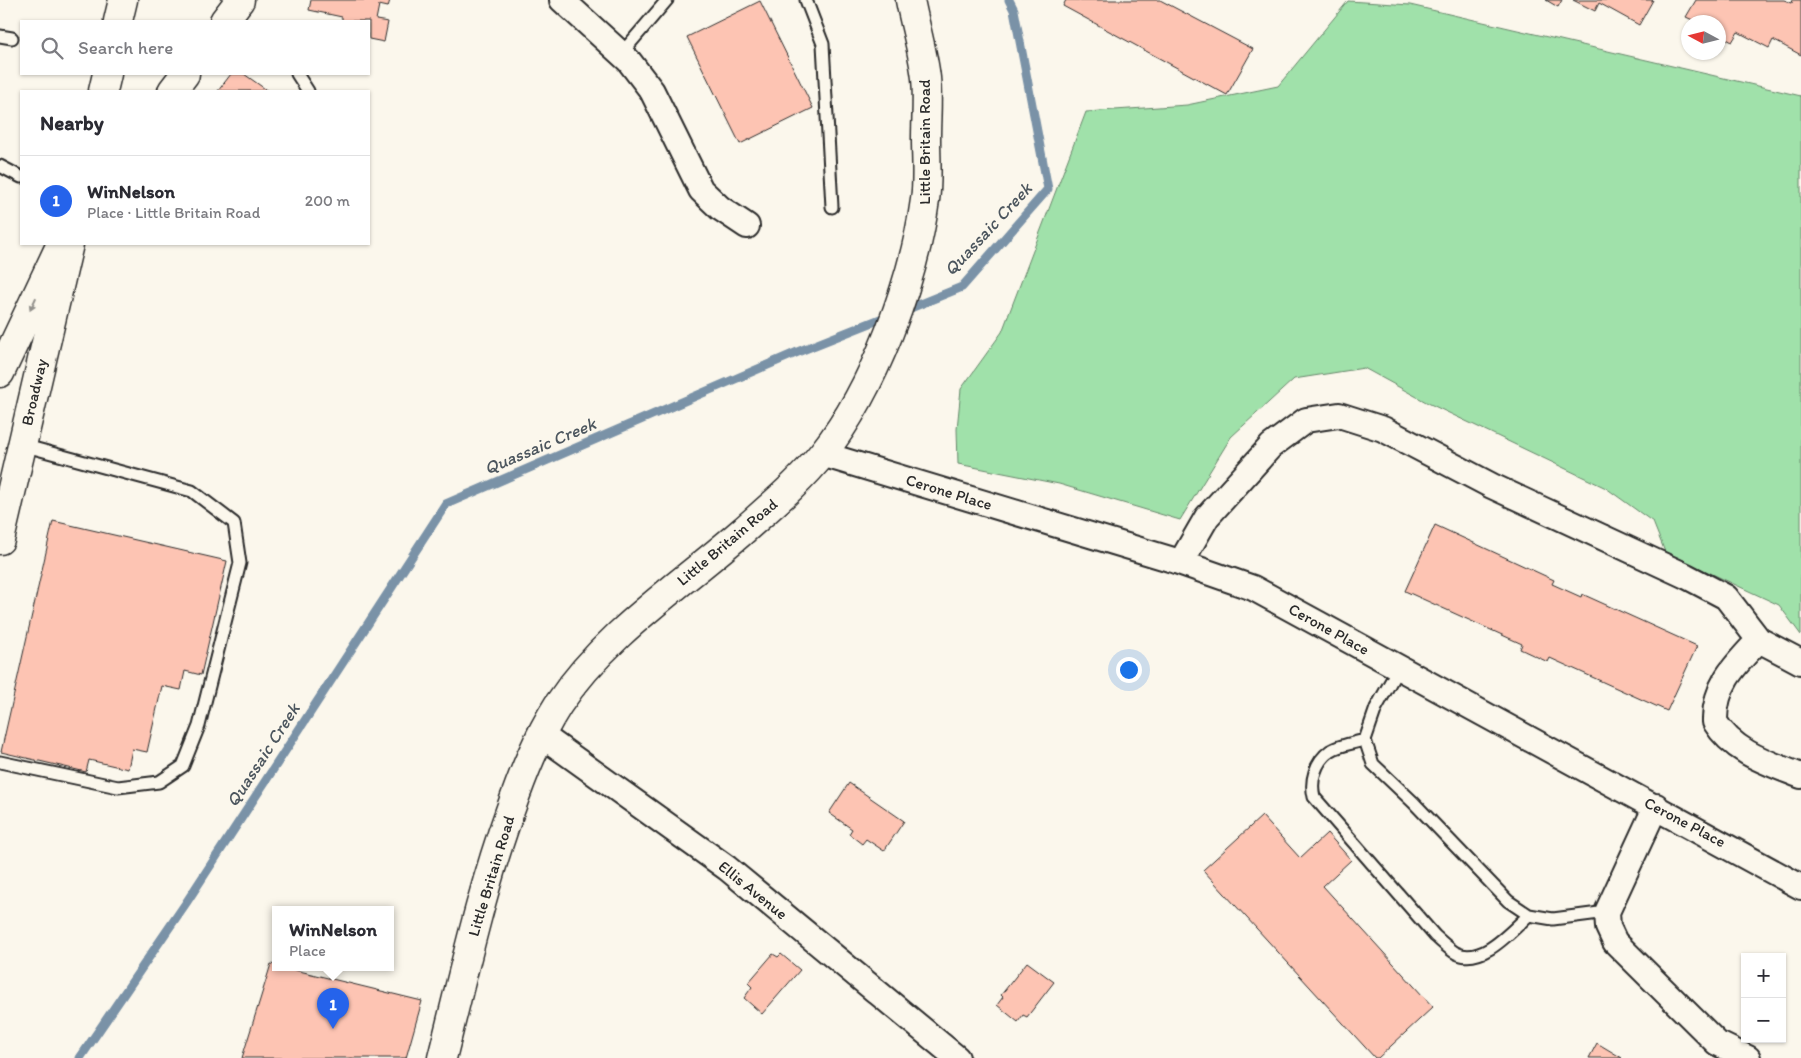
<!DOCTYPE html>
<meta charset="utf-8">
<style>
body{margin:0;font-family:Itim,sans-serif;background:#f2f2f3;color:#2b2b33}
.controls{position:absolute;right:15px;bottom:15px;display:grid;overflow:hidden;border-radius:0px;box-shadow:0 1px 4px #0004}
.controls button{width:45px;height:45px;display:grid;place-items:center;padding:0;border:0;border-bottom:1px solid #e1e1e2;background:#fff;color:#2b2b33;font:25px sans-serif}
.compass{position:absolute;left:1681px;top:15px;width:45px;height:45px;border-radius:50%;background:#fff;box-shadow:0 1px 4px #0004;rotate:277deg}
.you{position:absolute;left:1128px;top:669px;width:18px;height:18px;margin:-12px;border:4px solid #fff;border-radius:50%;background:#1a73e8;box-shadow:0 0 0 8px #1a73e833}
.badge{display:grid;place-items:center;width:32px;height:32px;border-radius:50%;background:#2563eb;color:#fff;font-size:16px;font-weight:700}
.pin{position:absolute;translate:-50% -41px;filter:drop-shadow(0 1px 2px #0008)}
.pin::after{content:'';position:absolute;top:26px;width:18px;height:15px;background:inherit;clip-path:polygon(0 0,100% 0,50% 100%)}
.popup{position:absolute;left:272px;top:906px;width:122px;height:65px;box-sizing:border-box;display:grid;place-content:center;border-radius:0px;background:#fff;filter:drop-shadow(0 1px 4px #0005);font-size:16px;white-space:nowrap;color:#7c7c81}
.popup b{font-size:19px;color:#2b2b33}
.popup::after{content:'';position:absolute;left:50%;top:100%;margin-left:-10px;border:10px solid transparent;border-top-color:#fff}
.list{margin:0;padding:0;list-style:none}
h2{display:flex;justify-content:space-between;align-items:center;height:65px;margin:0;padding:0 20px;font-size:21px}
h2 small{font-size:16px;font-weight:400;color:#7c7c81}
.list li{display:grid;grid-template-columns:32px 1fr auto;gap:15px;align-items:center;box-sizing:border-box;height:90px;padding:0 20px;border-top:1px solid #e1e1e2}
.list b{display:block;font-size:19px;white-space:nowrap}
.list p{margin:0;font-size:16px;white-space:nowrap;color:#7c7c81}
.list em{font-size:16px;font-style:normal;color:#7c7c81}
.icon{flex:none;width:28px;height:28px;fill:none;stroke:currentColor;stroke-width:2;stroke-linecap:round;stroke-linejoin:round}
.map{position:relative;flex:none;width:1801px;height:1058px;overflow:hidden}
.search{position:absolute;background:#fff;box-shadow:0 1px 4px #0004;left:20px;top:20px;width:350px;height:55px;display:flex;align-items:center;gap:12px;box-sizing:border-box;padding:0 18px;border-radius:0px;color:#7c7c81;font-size:19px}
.panel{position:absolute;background:#fff;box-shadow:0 1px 4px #0004;left:20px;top:90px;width:350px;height:155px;border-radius:0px}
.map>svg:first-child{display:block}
.green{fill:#a0e1aa;stroke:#66866a}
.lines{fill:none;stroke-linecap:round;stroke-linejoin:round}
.stream{stroke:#7a92a7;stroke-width:9}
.building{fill:#fdc4b3;stroke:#2b2b2b}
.lane-casing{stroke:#2b2b2b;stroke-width:15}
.street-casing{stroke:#2b2b2b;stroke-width:28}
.secondary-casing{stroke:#2b2b2b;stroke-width:31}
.primary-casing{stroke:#2b2b2b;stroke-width:31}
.lane{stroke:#fbf7ec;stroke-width:11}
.street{stroke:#fbf7ec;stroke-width:24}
.secondary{stroke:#fbf7ec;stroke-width:28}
.primary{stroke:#fbf7ec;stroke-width:28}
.oneway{fill:#93918c}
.labels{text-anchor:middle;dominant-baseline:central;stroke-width:5;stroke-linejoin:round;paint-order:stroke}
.street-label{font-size:16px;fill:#2b2b2b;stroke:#fbf7ec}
.water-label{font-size:18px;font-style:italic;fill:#4c565e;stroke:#fbf7ec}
</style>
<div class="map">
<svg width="1801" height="1058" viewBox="0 0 1801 1058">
<rect width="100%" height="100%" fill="#fbf7ec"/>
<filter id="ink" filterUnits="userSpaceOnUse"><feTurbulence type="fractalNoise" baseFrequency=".02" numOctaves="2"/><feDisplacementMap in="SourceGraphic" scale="10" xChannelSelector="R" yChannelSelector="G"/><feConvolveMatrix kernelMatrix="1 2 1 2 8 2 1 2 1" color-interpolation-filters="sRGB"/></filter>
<g filter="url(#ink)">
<path class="green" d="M 1348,1 L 1410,5 L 1801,96 L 1801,635 L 1779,605 L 1665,552 L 1653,522 L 1606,488 L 1428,403 L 1364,368 L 1294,379 L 1231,437 L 1180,520 L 1059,484 L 958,464 L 957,429 L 961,389 L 1002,332 L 1086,112 L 1187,105 L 1278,86 Z"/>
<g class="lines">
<path class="stream" d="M 903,311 L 962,287 L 1048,189 L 1014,10 L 1009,0
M 80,1058 L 186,903 L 446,504 L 800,351 L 888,316"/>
</g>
<path class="building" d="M 311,0 L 390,0 L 388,7 L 379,5 L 376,20 L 388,22 L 384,42 L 369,39 L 369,21 L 342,21 L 342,17 L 309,10 Z
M 1066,0 L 1160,0 L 1253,49 L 1227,95 L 1063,6 Z
M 1546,0 L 1562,0 L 1558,7 Z
M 1573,0 L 1653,0 L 1639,25 L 1599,3 L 1595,11 Z
M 1696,0 L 1784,0 L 1792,3 L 1793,0 L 1801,0 L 1801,55 L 1773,40 L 1769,48 L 1738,32 L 1732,42 L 1718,34 L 1718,22 L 1697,22 L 1686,17 Z
M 760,1 L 813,108 L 740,144 L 687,37 Z
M 231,74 L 244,74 L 268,91 L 218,91 Z
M 53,521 L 227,561 L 201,675 L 185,671 L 181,690 L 162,686 L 147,752 L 132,749 L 128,769 L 89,760 L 86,772 L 1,752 Z
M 1435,525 L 1554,580 L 1552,584 L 1581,597 L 1582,594 L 1697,646 L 1667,711 L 1550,658 L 1548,662 L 1520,649 L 1522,644 L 1405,591 Z
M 849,783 L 904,821 L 884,851 L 866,839 L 862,844 L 849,834 L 852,829 L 829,813 Z
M 1262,816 L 1300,858 L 1327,833 L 1351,860 L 1323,886 L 1433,1007 L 1378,1058 L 1375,1058 L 1203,870 Z
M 773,954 L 778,957 L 781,954 L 800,970 L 762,1014 L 744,998 L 752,987 L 748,983 Z
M 1027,962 L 1054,982 L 1027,1017 L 1023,1015 L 1018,1022 L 997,1005 L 1003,997 L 1001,995 Z
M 271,964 L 276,965 L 276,968 L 287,968 L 422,1001 L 406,1058 L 242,1058 Z
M 1597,1043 L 1622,1058 L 1589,1058 Z"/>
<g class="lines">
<defs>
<path id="lane" d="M 806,0 L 823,44 L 832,207
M 0,36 L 12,38
M 621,54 L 667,0
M 297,74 L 308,91
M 0,166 L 21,177
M 1399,667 L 1376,708 L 1365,740 L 1373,764 L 1413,802 L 1508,901 L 1529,915 L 1553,919 L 1607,912
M 1365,740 C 1354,743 1339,745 1330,751 C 1315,762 1310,781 1314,797 L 1435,936 C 1441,941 1449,949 1456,953 C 1482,966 1511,931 1529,915
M 0,762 L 118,787 L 159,782 L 183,766 L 199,726 L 240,563 L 234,523 L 192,491 L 22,445"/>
<path id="street" d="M 562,0 L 629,61 L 652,91 L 701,190 L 720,208 L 747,226
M 822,454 L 1173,560 L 1253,588 L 1801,887
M 1181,562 L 1207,517 L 1271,446 L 1306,420 L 1339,415 L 1383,429 L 1492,486 L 1686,576 L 1726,597 L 1759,640 L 1801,662
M 1759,640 C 1735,665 1714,685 1715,722 C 1734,753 1769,763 1801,776
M 540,734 L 727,868 L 957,1058
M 1656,806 L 1607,912 L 1608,927 L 1615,942 L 1717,1043 L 1748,1058"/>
<path id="secondary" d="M 224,21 L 240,0
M 172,91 L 185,74
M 0,373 L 61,244
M 442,1058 C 463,975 481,891 510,811 C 523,774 537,738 558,705 C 606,633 680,586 744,530 C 771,506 801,481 823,453 C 874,389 914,281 925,200 C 928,181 926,159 926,139 C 926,119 928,98 926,78 C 923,52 915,26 910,0"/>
<path id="primary" d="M 118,21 L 123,0
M 103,91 L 107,74
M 0,540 L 69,244"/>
</defs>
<use href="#lane" class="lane-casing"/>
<use href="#street" class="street-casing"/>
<use href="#secondary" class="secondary-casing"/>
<use href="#primary" class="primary-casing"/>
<use href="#lane" class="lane"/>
<use href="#street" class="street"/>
<use href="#secondary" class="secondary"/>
<use href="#primary" class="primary"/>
</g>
<defs><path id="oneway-solid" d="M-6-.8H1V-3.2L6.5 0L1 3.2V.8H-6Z" transform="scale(1.25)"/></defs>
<use class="oneway" href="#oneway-solid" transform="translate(33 304) rotate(115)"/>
</g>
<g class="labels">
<g class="street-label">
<text transform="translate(924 142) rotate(-90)">Little Britain Road</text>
<text transform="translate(34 392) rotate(-77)">Broadway</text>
<text transform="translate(949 492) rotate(17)">Cerone Place</text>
<text transform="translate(727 542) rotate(-40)">Little Britain Road</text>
<text transform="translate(1329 629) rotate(29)">Cerone Place</text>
<text transform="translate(1685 822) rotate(28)">Cerone Place</text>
<text transform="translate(491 876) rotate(-73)">Little Britain Road</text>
<text transform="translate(753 890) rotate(39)">Ellis Avenue</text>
</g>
<g class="water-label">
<text transform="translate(988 229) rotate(-47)">Quassaic Creek</text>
<text transform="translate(540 446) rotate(-23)">Quassaic Creek</text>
<text transform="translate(263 755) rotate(-57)">Quassaic Creek</text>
</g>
</g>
</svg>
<div class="controls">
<button>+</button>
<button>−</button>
</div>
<svg class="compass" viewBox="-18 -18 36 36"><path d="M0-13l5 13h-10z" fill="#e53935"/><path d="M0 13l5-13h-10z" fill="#7c7c81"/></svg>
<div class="you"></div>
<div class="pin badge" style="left:333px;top:1029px">1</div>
<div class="popup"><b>WinNelson</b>Place</div>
<div class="search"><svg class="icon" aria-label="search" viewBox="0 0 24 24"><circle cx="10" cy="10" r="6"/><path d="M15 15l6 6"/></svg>Search here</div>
<section class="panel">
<h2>Nearby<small></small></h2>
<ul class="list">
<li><span class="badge">1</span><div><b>WinNelson</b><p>Place · Little Britain Road</p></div><em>200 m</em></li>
</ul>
</section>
</div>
